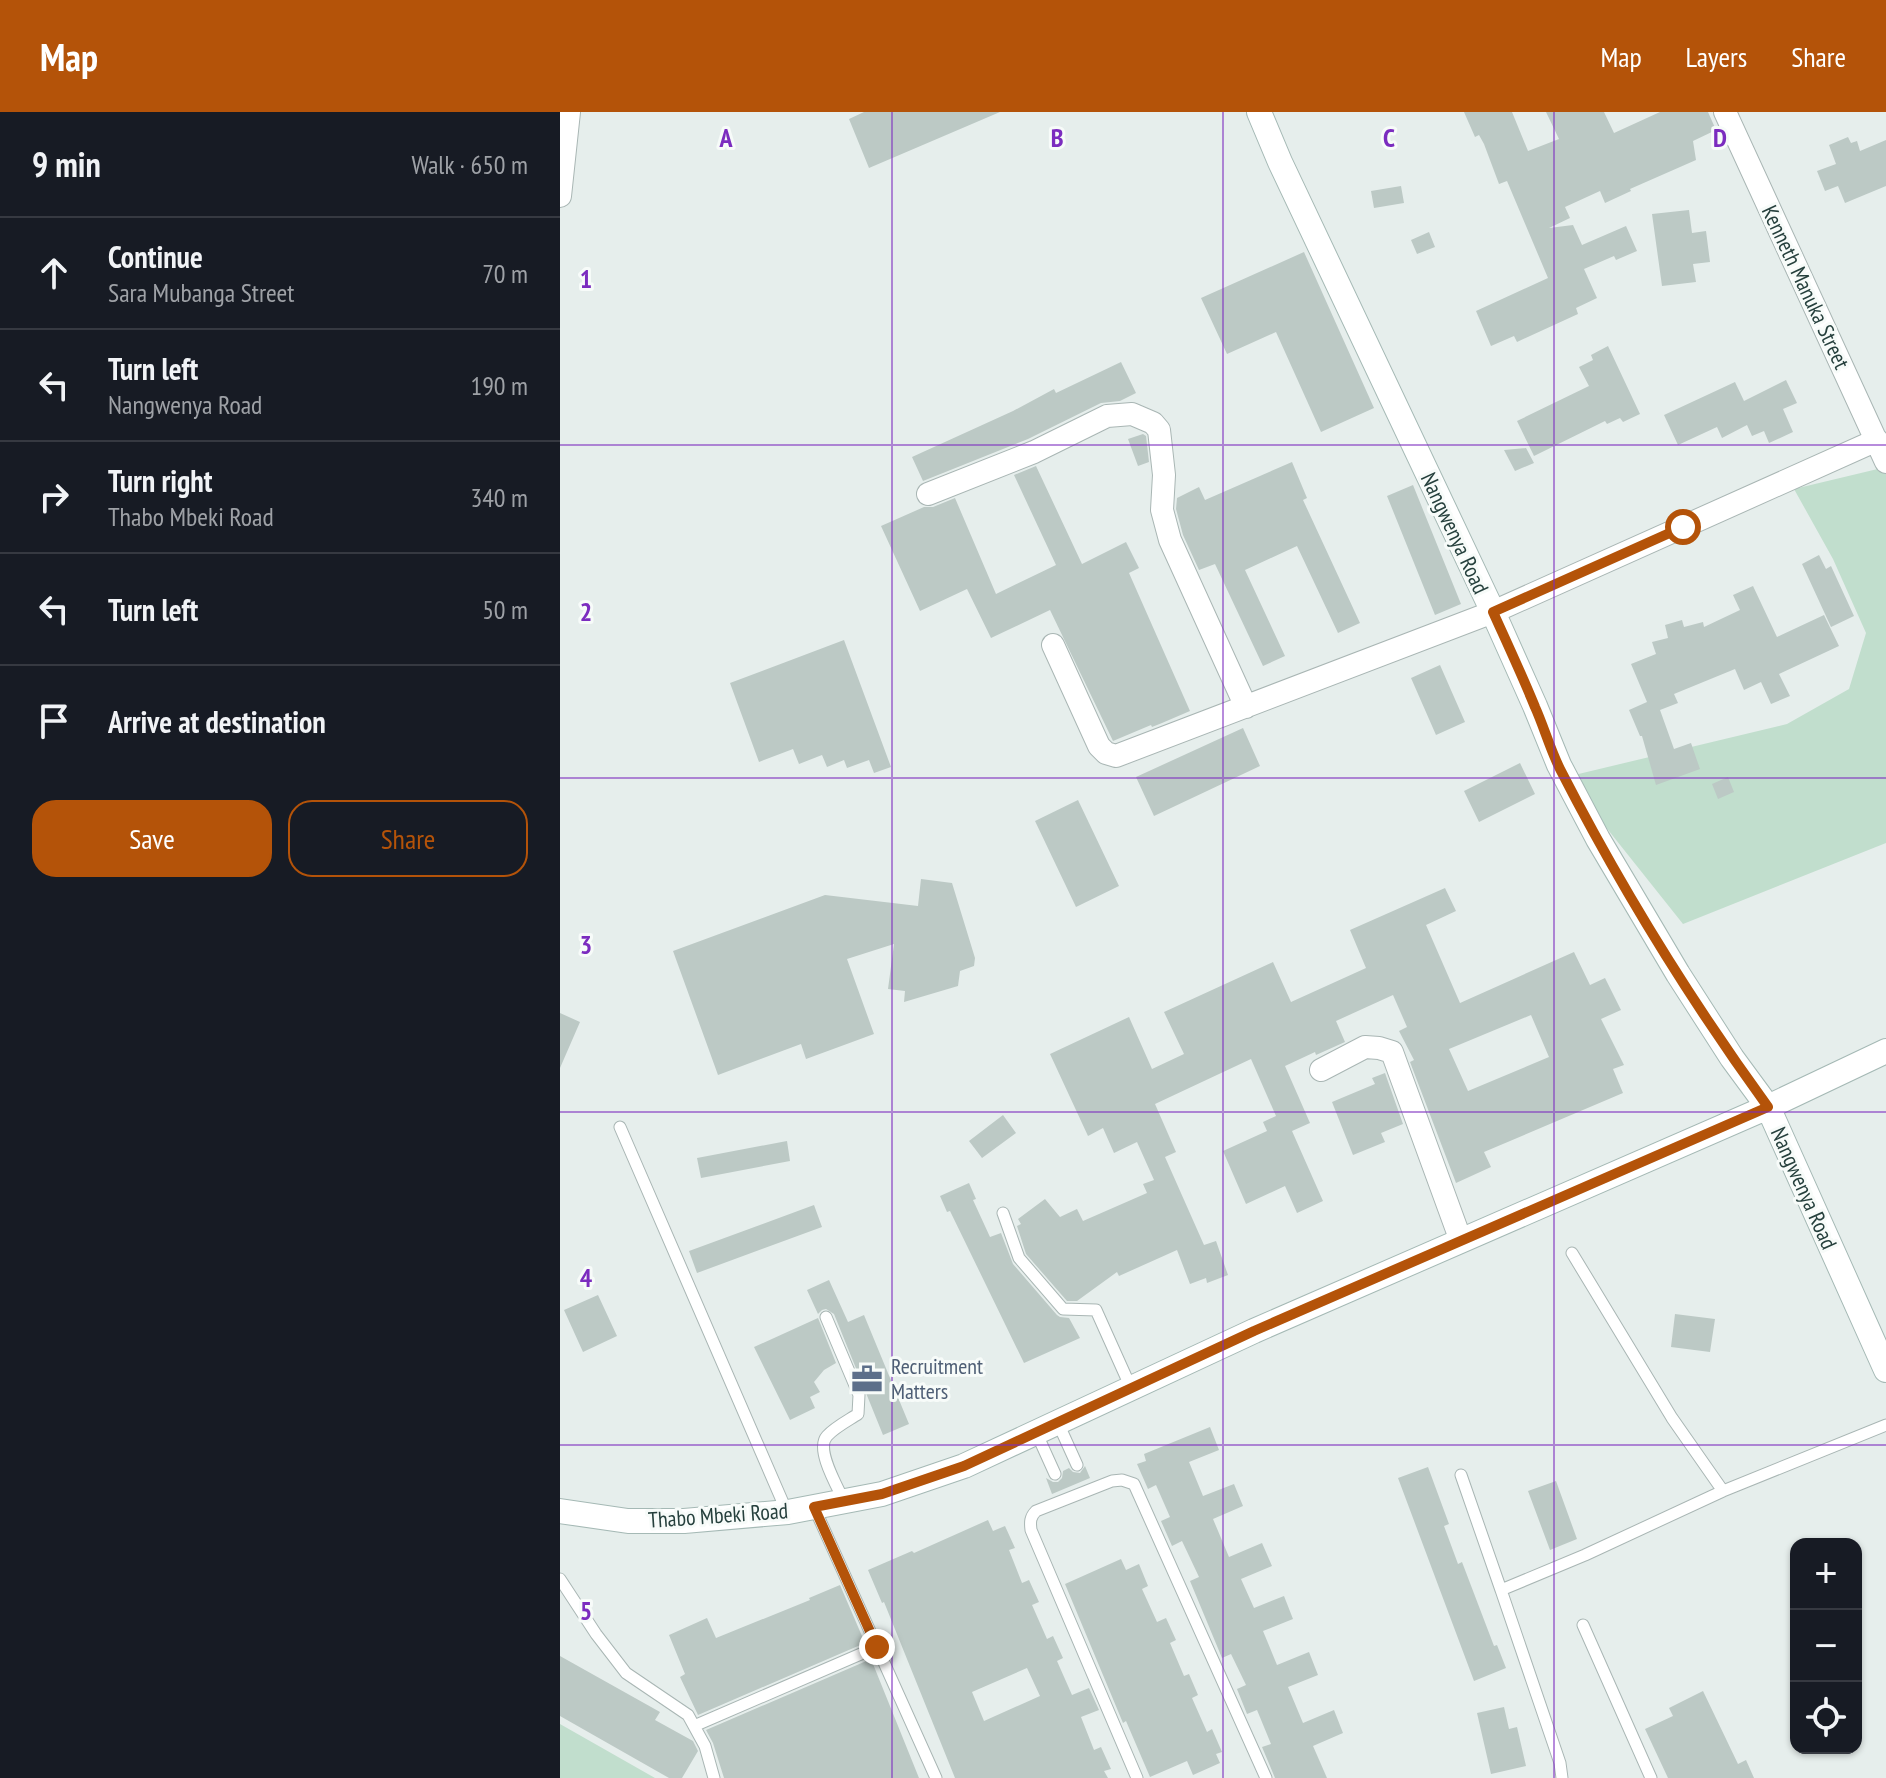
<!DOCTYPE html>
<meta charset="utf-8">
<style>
body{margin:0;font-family:"PT Sans Narrow",sans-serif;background:#242831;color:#f1f3f6}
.controls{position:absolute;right:24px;bottom:24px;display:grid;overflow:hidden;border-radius:16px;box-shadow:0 2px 6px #0004}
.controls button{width:72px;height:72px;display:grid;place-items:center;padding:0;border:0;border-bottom:2px solid #363941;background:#171b24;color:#f1f3f6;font:40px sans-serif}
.stop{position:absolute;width:24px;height:24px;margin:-18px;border:6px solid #b45309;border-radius:50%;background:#fff}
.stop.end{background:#b45309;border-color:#fff;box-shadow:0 2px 8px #0008}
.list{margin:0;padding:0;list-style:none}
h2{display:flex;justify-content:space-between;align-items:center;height:104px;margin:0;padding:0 32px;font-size:34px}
h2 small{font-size:26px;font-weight:400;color:#9ea1a6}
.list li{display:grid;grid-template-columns:52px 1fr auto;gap:24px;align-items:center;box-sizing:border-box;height:112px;padding:0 32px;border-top:2px solid #363941}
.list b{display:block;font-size:30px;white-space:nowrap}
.list p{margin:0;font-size:26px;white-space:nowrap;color:#9ea1a6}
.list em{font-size:26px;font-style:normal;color:#9ea1a6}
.actions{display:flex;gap:16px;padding:24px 32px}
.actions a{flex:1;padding:18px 0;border:2px solid #b45309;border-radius:24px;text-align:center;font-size:28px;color:#b45309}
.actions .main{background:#b45309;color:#fff}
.icon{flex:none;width:44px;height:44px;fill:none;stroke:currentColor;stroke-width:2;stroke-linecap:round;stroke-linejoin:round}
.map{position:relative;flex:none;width:1326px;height:1666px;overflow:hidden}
header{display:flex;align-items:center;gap:48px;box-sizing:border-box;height:112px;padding:0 40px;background:#b45309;color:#fff}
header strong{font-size:38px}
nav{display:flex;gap:44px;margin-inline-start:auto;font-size:28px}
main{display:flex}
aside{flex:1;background:#171b24}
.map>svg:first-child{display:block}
.green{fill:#c1decd}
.building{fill:#bcc9c5;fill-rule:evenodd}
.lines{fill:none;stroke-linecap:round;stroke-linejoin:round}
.lane-casing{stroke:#a9b6b4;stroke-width:13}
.street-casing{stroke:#a9b6b4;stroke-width:24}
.secondary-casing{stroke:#a5b9b5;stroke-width:26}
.lane{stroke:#fff;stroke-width:11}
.street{stroke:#fff;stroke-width:22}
.secondary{stroke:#fff;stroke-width:24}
.route{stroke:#b45309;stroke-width:10}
.grid{fill:none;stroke:#7b2cbf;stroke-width:2;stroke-opacity:0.55}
.labels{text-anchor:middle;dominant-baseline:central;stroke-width:6;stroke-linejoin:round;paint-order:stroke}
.street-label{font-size:22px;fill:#26403d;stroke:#f7fbf9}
.service-label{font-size:22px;fill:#4e5e75;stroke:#f7fbf9;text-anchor:start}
.grid-label{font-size:26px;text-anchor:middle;font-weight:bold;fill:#7b2cbf;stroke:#f7fbf9;stroke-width:6;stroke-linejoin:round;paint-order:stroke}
</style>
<header>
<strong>Map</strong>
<nav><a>Map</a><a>Layers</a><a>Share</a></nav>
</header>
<main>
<aside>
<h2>9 min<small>Walk · 650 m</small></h2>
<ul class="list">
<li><svg class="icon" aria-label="ahead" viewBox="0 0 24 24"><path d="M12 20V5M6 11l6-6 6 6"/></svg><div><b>Continue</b><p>Sara Mubanga Street</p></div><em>70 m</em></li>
<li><svg class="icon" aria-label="left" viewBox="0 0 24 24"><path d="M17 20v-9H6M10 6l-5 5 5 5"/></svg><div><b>Turn left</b><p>Nangwenya Road</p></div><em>190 m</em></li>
<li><svg class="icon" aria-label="right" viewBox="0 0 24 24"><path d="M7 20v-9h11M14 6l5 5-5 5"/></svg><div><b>Turn right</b><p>Thabo Mbeki Road</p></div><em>340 m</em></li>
<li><svg class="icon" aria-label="left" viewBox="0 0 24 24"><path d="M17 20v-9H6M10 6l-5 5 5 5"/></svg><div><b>Turn left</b></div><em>50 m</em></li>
<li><svg class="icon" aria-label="arrive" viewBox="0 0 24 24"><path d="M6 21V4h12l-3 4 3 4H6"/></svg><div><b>Arrive at destination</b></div></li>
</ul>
<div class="actions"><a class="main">Save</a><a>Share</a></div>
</aside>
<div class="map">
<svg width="1326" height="1666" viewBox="0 0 1326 1666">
<rect width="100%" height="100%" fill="#e6eeec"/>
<path class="green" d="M 1326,355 L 1326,731 L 1123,812 L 1006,665 L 1227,612 L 1289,577 L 1306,521 L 1273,447 L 1234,377 Z
M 0,1612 L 95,1666 L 0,1666 Z"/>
<path class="building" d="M 304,0 L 440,0 L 309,56 L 289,7 Z
M 904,0 L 952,0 L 968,39 L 999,27 L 986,0 L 1044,0 L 1054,21 L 1100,0 L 1148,0 L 1156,18 L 1133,29 L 1136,48 L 1070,77 L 1071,79 L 1045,91 L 1040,79 L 1005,95 L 1010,106 L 989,116 L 1013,113 L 1022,133 L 1066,114 L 1077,139 L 1056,148 L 1054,144 L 1024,157 L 1037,186 L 1016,196 L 1018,202 L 957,230 L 954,224 L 931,234 L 916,199 L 988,166 L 947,69 L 939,72 L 924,32 L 919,23 L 915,25 Z
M 1288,25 L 1291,31 L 1297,29 L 1300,39 L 1326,28 L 1326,74 L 1285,91 L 1278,74 L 1265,79 L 1257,59 L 1276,52 L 1269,33 Z
M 841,74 L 844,91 L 814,96 L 811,79 Z
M 1129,98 L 1132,121 L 1146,119 L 1150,150 L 1133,152 L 1136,170 L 1102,174 L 1092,102 Z
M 869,120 L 875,135 L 857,142 L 851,128 Z
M 744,140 L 814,296 L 761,320 L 716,220 L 667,242 L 641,186 Z
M 1048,234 L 1080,302 L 1063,310 L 1060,306 L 1047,312 L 1045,309 L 974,344 L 957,309 L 1029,274 L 1019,255 L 1033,248 L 1031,243 Z
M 561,250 L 576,281 L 560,289 L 541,291 L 468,327 L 363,369 L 352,345 L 453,299 L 494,277 L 496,281 Z
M 1226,268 L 1237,291 L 1223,297 L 1233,320 L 1209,331 L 1204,319 L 1192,324 L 1187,313 L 1162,326 L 1157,315 L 1118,333 L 1104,303 L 1175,270 L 1184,289 Z
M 583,322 L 586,324 L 589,350 L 578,354 L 568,327 Z
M 966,336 L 974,351 L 955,359 L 944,338 Z
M 732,350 L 747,386 L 743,388 L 800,511 L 778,521 L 737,434 L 685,458 L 725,544 L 703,554 L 655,452 L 639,458 L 623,423 L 616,397 L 617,386 L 639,375 L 645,388 Z
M 476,354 L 522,452 L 566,430 L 579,456 L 569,461 L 630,599 L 602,611 L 592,615 L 591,613 L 553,629 L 490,498 L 431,526 L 407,477 L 360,499 L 321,414 L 364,395 L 373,395 L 395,386 L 436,482 L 496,453 L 454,363 Z
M 853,373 L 901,492 L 875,503 L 827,384 Z
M 1259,443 L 1266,457 L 1271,454 L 1294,504 L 1271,515 L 1242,452 Z
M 1193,474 L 1217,525 L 1264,503 L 1279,534 L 1219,562 L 1230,584 L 1211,592 L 1201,570 L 1184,578 L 1175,557 L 1114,582 L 1118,591 L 1100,598 L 1114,637 L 1131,631 L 1140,657 L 1096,673 L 1082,624 L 1080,624 L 1069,598 L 1087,590 L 1071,552 L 1096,542 L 1092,530 L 1108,526 L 1105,513 L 1122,508 L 1124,515 L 1143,510 L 1144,515 L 1180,498 L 1173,483 Z
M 284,528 L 331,655 L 314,661 L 309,648 L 287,656 L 284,648 L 267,655 L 262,643 L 239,652 L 233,637 L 199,650 L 170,571 Z
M 880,553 L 905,610 L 876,623 L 851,566 Z
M 683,616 L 700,654 L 594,704 L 576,665 Z
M 960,651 L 975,682 L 919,710 L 904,679 Z
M 1168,665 L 1174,680 L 1158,687 L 1152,672 Z
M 518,688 L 559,774 L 516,795 L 475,709 Z
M 361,767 L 392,771 L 415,846 L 414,854 L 400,859 L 398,874 L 344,890 L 345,879 L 328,877 L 334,832 L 287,847 L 314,922 L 246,947 L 241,932 L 158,963 L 113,839 L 265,783 L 358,794 Z
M 885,776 L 896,799 L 866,813 L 900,891 L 1014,840 L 1030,873 L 1045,866 L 1061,898 L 1041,907 L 1064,953 L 1053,957 L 1063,981 L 924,1040 L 931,1055 L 896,1071 L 850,950 L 854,948 L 839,919 L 847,915 L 833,883 L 776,909 L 785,930 L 756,943 L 755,940 L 725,954 L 750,1011 L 732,1019 L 763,1089 L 737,1101 L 725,1074 L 686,1092 L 663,1039 L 707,1019 L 703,1010 L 716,1004 L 691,947 L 595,992 L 616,1040 L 605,1045 L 644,1133 L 656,1129 L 668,1163 L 647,1171 L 646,1166 L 630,1172 L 617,1138 L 559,1164 L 557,1160 L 517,1189 L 507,1189 L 466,1142 L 457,1114 L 461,1112 L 458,1107 L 485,1087 L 500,1105 L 517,1097 L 523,1109 L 587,1081 L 583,1072 L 594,1068 L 577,1030 L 554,1041 L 543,1016 L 528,1024 L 490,942 L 569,905 L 592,957 L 624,942 L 604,900 L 713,850 L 731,890 L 806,856 L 790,818 ZM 971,903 L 989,945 L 908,979 L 889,937 Z
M 0,901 L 20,910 L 0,956 Z
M 825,961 L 843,1012 L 821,1021 L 825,1030 L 793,1043 L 772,990 L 815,972 L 812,966 Z
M 443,1003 L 456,1021 L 422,1046 L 409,1029 Z
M 227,1029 L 230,1049 L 141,1066 L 137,1046 Z
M 409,1071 L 416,1087 L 413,1088 L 430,1125 L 441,1121 L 453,1152 L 497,1203 L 500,1205 L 509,1206 L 520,1226 L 464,1251 L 390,1099 L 387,1100 L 380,1084 Z
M 254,1093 L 262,1115 L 137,1161 L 129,1139 Z
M 269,1168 L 288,1210 L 304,1203 L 349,1312 L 323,1323 L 274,1202 L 266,1197 L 262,1198 L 258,1202 L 247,1178 Z
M 38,1183 L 57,1224 L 23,1240 L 4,1198 Z
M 1115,1202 L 1155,1207 L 1150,1240 L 1111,1235 Z
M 258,1206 L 276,1251 L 264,1258 L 254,1270 L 260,1280 L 250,1285 L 255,1296 L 230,1308 L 194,1235 Z
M 650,1315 L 659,1338 L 629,1350 L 643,1384 L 674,1372 L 683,1394 L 653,1407 L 669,1445 L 702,1431 L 712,1454 L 681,1467 L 694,1496 L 724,1484 L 733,1507 L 703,1519 L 717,1553 L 749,1540 L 758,1563 L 728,1575 L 743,1611 L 774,1598 L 783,1621 L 753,1634 L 767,1666 L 715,1666 L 702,1635 L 711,1632 L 697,1598 L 687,1602 L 677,1577 L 686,1573 L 671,1542 L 662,1546 L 630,1469 L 639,1465 L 622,1429 L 612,1434 L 601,1409 L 610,1405 L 596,1373 L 588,1377 L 577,1352 L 586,1349 L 584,1342 Z
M 525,1354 L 530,1366 L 492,1382 L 486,1366 L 493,1370 L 498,1370 L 502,1366 L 503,1359 L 509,1356 L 513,1360 L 520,1361 Z
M 868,1355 L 889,1412 L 884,1414 L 898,1452 L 902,1450 L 934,1534 L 937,1533 L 946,1556 L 914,1569 L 838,1366 Z
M 996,1369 L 1017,1427 L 990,1438 L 968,1379 Z
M 428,1408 L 433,1419 L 445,1414 L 455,1436 L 449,1438 L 462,1471 L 469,1468 L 479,1490 L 472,1493 L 487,1527 L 493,1524 L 503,1546 L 497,1549 L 512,1583 L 529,1576 L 539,1598 L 521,1605 L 534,1638 L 541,1635 L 551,1657 L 544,1659 L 548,1666 L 395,1666 L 324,1490 L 322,1491 L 308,1458 L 352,1439 L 354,1441 ZM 467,1556 L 480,1584 L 424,1609 L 412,1580 Z
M 561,1447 L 566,1458 L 579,1452 L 588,1474 L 582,1477 L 597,1510 L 606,1506 L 616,1528 L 610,1531 L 624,1564 L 629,1562 L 638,1583 L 632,1586 L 647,1620 L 652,1617 L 662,1640 L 656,1642 L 660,1651 L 633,1663 L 627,1649 L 590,1665 L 566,1609 L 563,1611 L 505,1472 Z
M 280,1473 L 305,1531 L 138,1603 L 120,1565 L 125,1562 L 109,1523 L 147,1506 L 156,1526 L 250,1488 L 249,1486 Z
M 0,1544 L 100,1600 L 95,1608 L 133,1629 L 138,1639 L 122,1666 L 109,1666 L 0,1604 Z
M 311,1547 L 359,1666 L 164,1666 L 153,1631 L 146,1618 Z
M 1143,1579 L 1178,1652 L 1186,1648 L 1194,1666 L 1108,1666 L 1085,1617 L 1113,1604 L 1109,1596 Z
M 944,1595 L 949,1617 L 957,1615 L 966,1654 L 931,1662 L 917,1601 Z"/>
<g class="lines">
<defs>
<path id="lane" d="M 60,1015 L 227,1400
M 443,1101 L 459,1146 L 503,1197 L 536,1198 L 571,1276
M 1012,1141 L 1112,1306 L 1163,1379
M 266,1205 L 299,1283 L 298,1302 C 289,1308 275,1315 267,1324 C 255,1337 277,1374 284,1389
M 498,1311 L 517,1353
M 476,1320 L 495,1362
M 901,1363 L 941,1478
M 254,1395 L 376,1666
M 0,1467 L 36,1522 L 66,1561 L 128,1603 L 145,1634 L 154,1666
M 1023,1513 L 1091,1666
M 134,1614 L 317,1535
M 577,1666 L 471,1418 C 470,1410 470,1405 476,1399 L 552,1369 L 562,1368 L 574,1372 L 706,1666
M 1002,1666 L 1000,1651 L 941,1478 L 1025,1443 L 1163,1379 L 1326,1313"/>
<path id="street" d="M 1165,0 L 1326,350
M 0,84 L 9,0
M 368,382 L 474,340 L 547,304 L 572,302 L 593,311 L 599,318 L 604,363 L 602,398 L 610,428 L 686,595
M 493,533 L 539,634 L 546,641 L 556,644 L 933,500 L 1317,328
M 761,958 L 805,935 L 819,936 L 832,940 L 901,1129"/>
<path id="secondary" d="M 699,0 L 720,50 L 933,500 L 975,594 L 999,653 L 1038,727 L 1118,862 L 1172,946 L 1208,995 L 1326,1258
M 0,1399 L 68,1409 L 124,1409 L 228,1400 L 322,1382 L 404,1354 L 694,1219 L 1208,995 L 1326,939"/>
</defs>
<use href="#lane" class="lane-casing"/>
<use href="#street" class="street-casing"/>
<use href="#secondary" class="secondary-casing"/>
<use href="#lane" class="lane"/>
<use href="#street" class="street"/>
<use href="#secondary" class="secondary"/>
</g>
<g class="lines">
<path class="route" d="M 317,1535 L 254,1395 L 322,1382 L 404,1354 L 694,1219 L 1208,995 C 1131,889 1060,774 1000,657 C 990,637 984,615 975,595 C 962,563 947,531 933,500 L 1123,415"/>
</g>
<path class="grid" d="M 332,0 L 332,1666M 663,0 L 663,1666M 994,0 L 994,1666M 0,333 L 1326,333M 0,666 L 1326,666M 0,1000 L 1326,1000M 0,1333 L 1326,1333"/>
<defs>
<symbol id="office-bare" viewBox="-9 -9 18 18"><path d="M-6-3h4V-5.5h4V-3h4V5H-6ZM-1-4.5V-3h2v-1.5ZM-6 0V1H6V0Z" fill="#5c6f8a" stroke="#f7fbf9" stroke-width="2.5" paint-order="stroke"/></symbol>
</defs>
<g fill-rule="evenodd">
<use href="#office-bare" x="285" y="1245" width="44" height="44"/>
</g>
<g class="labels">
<g class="street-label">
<text transform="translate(1246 175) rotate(65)">Kenneth Manuka Street</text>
<text transform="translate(895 421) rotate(65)">Nangwenya Road</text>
<text transform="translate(1244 1076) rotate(66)">Nangwenya Road</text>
<text transform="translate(158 1403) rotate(-4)">Thabo Mbeki Road</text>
</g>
<g class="service-label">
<text x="331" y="1254">Recruitment<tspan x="331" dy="25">Matters</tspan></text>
</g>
</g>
<g class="grid-label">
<text x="166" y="35">A</text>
<text x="497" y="35">B</text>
<text x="829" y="35">C</text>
<text x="1160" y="35">D</text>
<text x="26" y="176">1</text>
<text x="26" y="509">2</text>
<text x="26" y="842">3</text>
<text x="26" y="1175">4</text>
<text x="26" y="1508">5</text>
</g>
</svg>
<div class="controls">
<button>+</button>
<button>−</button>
<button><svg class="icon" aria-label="locate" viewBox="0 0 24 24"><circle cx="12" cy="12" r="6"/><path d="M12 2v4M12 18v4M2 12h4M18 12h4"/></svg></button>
</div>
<div class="stop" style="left:1123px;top:415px"></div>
<div class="stop end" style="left:317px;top:1535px"></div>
</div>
</main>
